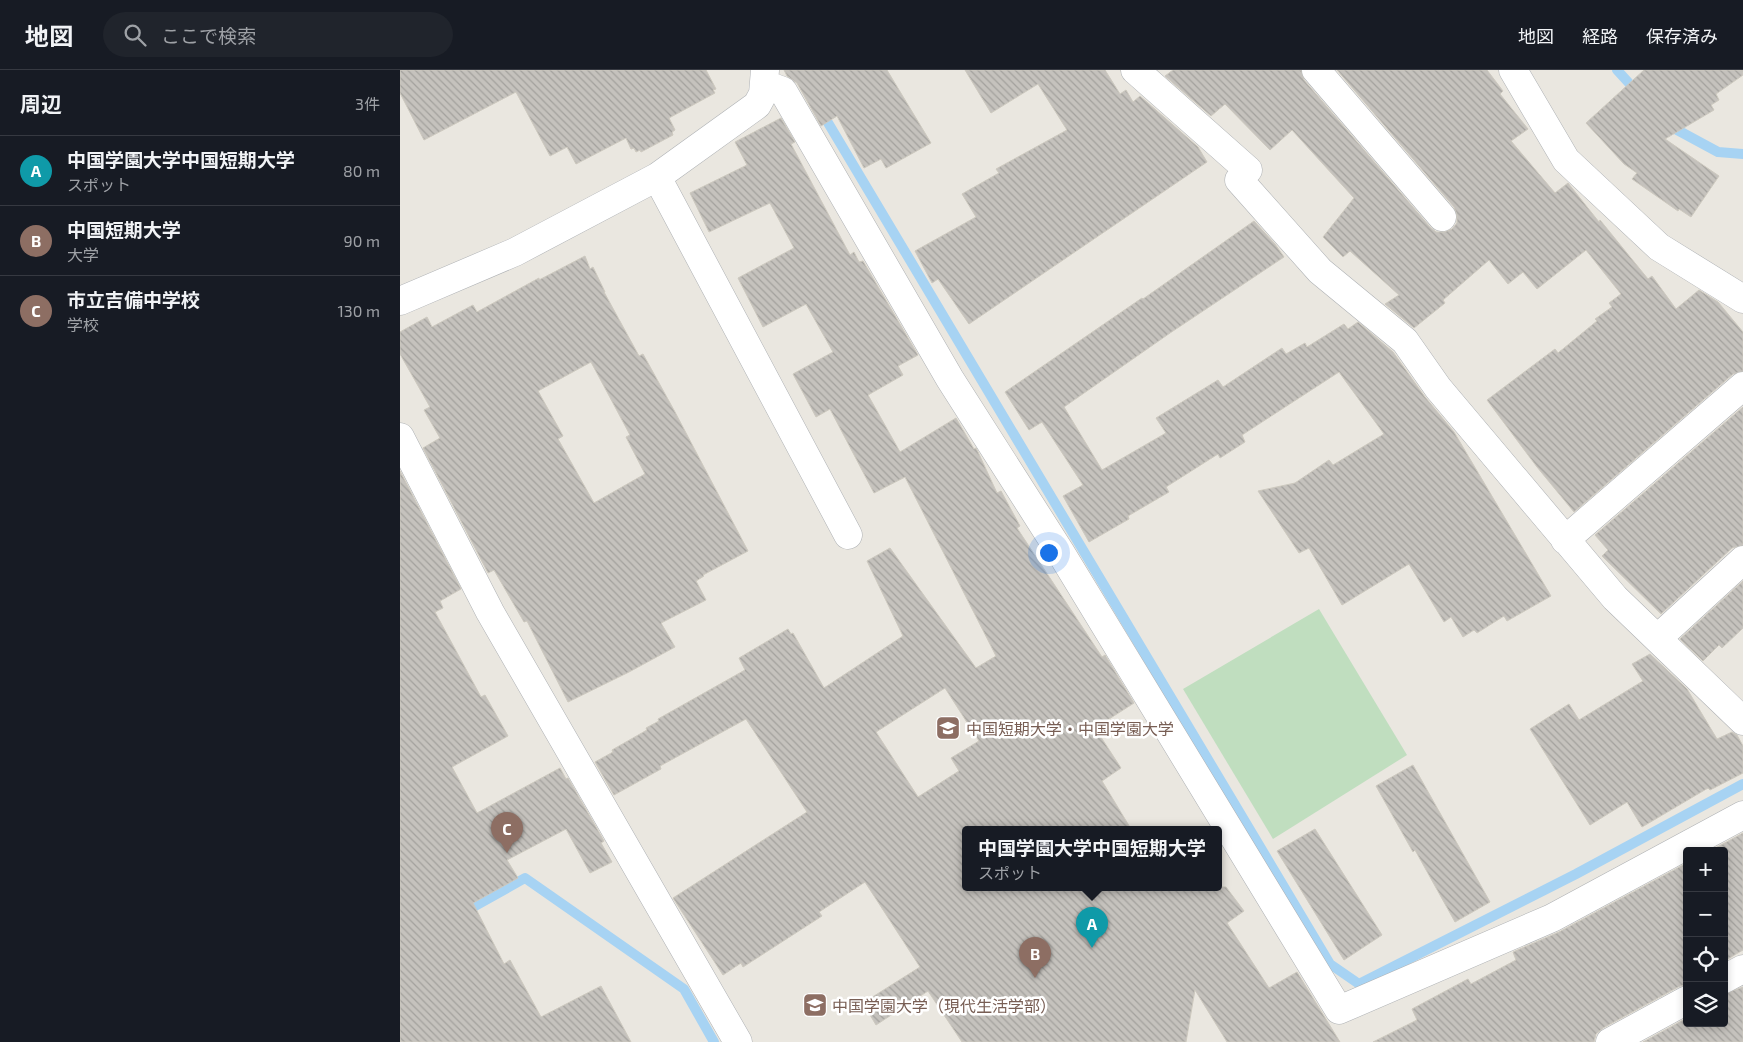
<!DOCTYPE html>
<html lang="ja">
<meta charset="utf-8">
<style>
body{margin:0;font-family:"Exo 2","Noto Sans JP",sans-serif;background:#20242c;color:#f1f3f6}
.controls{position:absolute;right:15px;bottom:15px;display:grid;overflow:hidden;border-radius:5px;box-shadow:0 2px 8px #0003}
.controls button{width:45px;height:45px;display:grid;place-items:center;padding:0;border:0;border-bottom:1px solid #363941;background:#171b24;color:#f1f3f6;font:25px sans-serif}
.you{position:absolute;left:648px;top:482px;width:18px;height:18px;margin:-12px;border:4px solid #fff;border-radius:50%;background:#1a73e8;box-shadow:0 0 0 8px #1a73e833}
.badge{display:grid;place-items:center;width:32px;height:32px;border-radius:50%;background:#d0493f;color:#fff;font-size:16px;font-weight:700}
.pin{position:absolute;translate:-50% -41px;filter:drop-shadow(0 1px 2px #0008)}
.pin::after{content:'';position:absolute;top:26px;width:18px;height:15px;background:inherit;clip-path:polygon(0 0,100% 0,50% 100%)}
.popup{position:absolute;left:562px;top:756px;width:260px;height:65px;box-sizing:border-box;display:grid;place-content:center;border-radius:5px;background:#171b24;filter:drop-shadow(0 1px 4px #0005);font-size:16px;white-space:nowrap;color:#9ea1a6}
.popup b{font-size:19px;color:#f1f3f6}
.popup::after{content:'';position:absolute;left:50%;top:100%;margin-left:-10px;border:10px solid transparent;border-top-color:#171b24}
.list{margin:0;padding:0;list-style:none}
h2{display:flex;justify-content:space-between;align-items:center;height:65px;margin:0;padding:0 20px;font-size:21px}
h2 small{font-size:16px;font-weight:400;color:#9ea1a6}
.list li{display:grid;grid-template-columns:32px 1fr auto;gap:15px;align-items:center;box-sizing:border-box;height:70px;padding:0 20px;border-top:1px solid #363941}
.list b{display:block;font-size:19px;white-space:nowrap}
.list p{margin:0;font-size:16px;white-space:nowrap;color:#9ea1a6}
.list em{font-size:16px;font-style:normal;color:#9ea1a6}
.icon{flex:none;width:28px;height:28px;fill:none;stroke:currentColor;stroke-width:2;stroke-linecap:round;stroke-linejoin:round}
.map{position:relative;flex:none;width:1343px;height:972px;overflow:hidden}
header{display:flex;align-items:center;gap:30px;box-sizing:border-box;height:70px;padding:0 25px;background:#171b24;border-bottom:1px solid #363941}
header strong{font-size:24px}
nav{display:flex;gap:28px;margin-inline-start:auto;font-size:18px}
.search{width:350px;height:45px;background:#20242c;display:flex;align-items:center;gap:12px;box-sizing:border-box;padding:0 18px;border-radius:28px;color:#9ea1a6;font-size:19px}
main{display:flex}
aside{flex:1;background:#171b24}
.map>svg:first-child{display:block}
.pitch{fill:#c0debf}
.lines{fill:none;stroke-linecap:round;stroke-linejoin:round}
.stream{stroke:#a7d3f3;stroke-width:10}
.building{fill:url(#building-back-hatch);stroke:#cdc9bf;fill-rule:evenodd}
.minor-casing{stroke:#aeb1b4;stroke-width:29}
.minor{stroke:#fff;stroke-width:28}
.labels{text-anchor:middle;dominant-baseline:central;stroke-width:5;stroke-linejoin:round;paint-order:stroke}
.education-label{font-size:16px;fill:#785e54;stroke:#fff;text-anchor:start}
</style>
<header>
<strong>地図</strong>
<div class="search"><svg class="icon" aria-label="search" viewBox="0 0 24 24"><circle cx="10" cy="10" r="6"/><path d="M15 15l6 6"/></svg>ここで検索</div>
<nav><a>地図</a><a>経路</a><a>保存済み</a></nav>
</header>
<main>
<aside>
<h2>周辺<small>3件</small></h2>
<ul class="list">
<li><span class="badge" style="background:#0f9aa8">A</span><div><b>中国学園大学中国短期大学</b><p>スポット</p></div><em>80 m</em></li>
<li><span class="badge" style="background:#8d6e63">B</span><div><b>中国短期大学</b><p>大学</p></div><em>90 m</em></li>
<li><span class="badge" style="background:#8d6e63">C</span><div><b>市立吉備中学校</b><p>学校</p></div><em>130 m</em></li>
</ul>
</aside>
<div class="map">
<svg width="1343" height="972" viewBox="0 0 1343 972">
<defs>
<pattern id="building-back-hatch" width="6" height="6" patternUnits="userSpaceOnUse" patternTransform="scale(1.25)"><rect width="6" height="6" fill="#c5c2bd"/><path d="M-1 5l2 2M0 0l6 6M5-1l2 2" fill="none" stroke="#a3a19d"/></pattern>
</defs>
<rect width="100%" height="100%" fill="#eae7e0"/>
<path class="pitch" d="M 919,539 L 1007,685 L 873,769 L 783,619 Z"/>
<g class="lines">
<path class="stream" d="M 1217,0 L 1238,23
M 421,41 L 930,894 L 959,914 L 1176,804 L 1343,714
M 1268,55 L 1318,82 L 1343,84
M 68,840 L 125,808 L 284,919 L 314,972"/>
</g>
<path class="building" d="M 0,0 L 306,0 L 316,19 L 313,20 L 315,23 L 269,48 L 275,60 L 272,62 L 273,65 L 241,82 L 240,80 L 236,82 L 234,78 L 231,79 L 226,68 L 176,94 L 167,77 L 150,86 L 116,22 L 24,70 L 0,23 Z
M 384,0 L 487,0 L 531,73 L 486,98 L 481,89 L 464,98 L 437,46 L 421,56 L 397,13 L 387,6 Z
M 565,0 L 705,0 L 720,24 L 726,20 L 733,32 L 740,26 L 798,77 L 807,92 L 569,254 L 538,209 L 532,213 L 515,181 L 576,147 L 562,124 L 599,103 L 596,99 L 667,60 L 638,14 L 591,43 Z
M 773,0 L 901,0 L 904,10 L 1030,157 L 1036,162 L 1044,162 L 1052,159 L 1057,153 L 1057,145 L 1054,137 L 937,0 L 1087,0 L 1103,21 L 1100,24 L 1128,59 L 1111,71 L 1155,123 L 1168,113 L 1199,152 L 1200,150 L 1248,209 L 1252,206 L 1276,239 L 1299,220 L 1318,232 L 1343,262 L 1343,301 L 1333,304 L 1174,442 L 1137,397 L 1087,330 L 1155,279 L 1158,283 L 1197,251 L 1195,249 L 1212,237 L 1209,233 L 1221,224 L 1186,180 L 1137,219 L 1123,202 L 1108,214 L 1089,190 L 1043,230 L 1045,233 L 1014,258 L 985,234 L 999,225 L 950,181 L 943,187 L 923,167 L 954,128 L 892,60 L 870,80 L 825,34 L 811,46 L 765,6 Z
M 1244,0 L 1343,0 L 1343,5 L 1316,24 L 1319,30 L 1311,35 L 1314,40 L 1265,69 L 1319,106 L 1291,147 L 1279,139 L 1278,141 L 1232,109 L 1237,103 L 1224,94 L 1186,53 Z
M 381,48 L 395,72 L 391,74 L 450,185 L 454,182 L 459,192 L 463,191 L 518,285 L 498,296 L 503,305 L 468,325 L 500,382 L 556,348 L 574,379 L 576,378 L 578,382 L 597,423 L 601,421 L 620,456 L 617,458 L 702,587 L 705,585 L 734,633 L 695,658 L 721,698 L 702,711 L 731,759 L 566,759 L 566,817 L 826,817 L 844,841 L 827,853 L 869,918 L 897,902 L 940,972 L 827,972 L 795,920 L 786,972 L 562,972 L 528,921 L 476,955 L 463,933 L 520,897 L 465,812 L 419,842 L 422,846 L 343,897 L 341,893 L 323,905 L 273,828 L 407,742 L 346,649 L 260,696 L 261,699 L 214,725 L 195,692 L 213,682 L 212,680 L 247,660 L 246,658 L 259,651 L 258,649 L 345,600 L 339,588 L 388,559 L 391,564 L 393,563 L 424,618 L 503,566 L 467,491 L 490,478 L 576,598 L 596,586 L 505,407 L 474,423 L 430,339 L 416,347 L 393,304 L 433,282 L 406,234 L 363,257 L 338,208 L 394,178 L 370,133 L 309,162 L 290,123 L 347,95 L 335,72 ZM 545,618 L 579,671 L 551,688 L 559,701 L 518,727 L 476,662 Z
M 854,151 L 875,174 L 884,187 L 770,263 L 664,337 L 702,400 L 766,363 L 756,348 L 818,310 L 823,317 L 882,278 L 886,284 L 905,273 L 907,277 L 944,254 L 948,259 L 958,252 L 993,282 L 1025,327 L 1054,362 L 1151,526 L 1107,551 L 1104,546 L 1077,563 L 1074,560 L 1063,567 L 1051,547 L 1044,552 L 1009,494 L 942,535 L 909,478 L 899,483 L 858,421 L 895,413 L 929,390 L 933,395 L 984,364 L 939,302 L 842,365 L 845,372 L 820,388 L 818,384 L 766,417 L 769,422 L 728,446 L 729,449 L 689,472 L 663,426 L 683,415 L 642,352 L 629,360 L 605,322 L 742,228 L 743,229 Z
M 185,186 L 190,199 L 193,197 L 205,222 L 204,222 L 239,286 L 243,284 L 275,342 L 348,481 L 303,505 L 304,506 L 296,511 L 306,530 L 261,553 L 275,577 L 229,602 L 168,632 L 127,551 L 124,552 L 94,500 L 88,503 L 23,378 L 40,368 L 24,340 L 30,337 L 0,284 L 0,262 L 27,247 L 32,257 L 73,235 L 77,242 L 139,208 L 139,210 ZM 191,292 L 230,365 L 226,367 L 245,404 L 194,433 L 158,369 L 163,366 L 138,321 Z
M 1343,337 L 1343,475 L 1332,478 L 1261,544 L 1202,486 L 1208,480 L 1195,465 Z
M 0,401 L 61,519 L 40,531 L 43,538 L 35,542 L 81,627 L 85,625 L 108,666 L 52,697 L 77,743 L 160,698 L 166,709 L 168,708 L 204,771 L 201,773 L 212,792 L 190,803 L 166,759 L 107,790 L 118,808 L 73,833 L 104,894 L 110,890 L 141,947 L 201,916 L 231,972 L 0,972 Z
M 1343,511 L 1343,558 L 1322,578 L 1319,575 L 1303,591 L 1280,569 Z
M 1250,584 L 1287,619 L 1317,669 L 1332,662 L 1337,665 L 1343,676 L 1343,703 L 1310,720 L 1308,718 L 1242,757 L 1227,732 L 1190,755 L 1130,659 L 1169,634 L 1179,650 L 1243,611 L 1232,594 Z
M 1013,695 L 1090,832 L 1055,852 L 1015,780 L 1013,782 L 976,716 Z
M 915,759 L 982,865 L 944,890 L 877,781 Z
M 1343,763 L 1343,880 L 1324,891 L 1324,781 L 1310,781 Z
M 1287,793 L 1287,914 L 1280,916 L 1203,958 L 1196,964 L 1194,972 L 973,972 L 1017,950 L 1012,939 L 1068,909 L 1071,914 L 1116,890 L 1113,882 L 1159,862 Z
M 1343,917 L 1343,972 L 1243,972 L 1287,948 L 1287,953 L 1324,953 L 1324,924 Z"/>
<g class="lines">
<defs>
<path id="minor" d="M 735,0 L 848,100 L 839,110 L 920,201 L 1005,271 L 1038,318 L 1215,528 L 1343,651
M 916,0 L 1042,147
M 1113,0 L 1166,90 L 1259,177 L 1343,229
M 364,14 L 383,21 L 550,309 L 661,483 L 939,940 L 1152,848 L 1343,745
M 257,107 L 448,465
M 0,231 L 115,182 L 257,107 L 357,35 L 363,24 L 365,0
M 0,367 L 90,542 L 338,972
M 1165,470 L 1343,316
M 1258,568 L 1343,490
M 1324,909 L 1343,899
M 1210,972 L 1287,930"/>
</defs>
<use href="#minor" class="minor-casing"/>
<use href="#minor" class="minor"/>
</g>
<defs>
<symbol id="university-square" viewBox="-11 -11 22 22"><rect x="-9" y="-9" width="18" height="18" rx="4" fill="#8d6e63" stroke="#fff"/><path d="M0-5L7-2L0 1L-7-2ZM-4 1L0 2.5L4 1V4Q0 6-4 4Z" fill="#fff"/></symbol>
</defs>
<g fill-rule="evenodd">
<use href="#university-square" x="534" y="644" width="28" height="28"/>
<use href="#university-square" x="401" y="921" width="28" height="28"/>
</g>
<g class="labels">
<g class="education-label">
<text x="566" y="658">中国短期大学・中国学園大学</text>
<text x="432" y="935">中国学園大学（現代生活学部）</text>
</g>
</g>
</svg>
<div class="controls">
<button>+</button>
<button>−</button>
<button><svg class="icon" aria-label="locate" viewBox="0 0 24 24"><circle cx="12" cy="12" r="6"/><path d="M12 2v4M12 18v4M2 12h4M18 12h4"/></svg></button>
<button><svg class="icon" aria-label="layers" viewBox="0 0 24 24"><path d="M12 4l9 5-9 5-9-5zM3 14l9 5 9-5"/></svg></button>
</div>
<div class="you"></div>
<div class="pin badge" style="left:692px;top:878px;background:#0f9aa8">A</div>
<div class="popup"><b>中国学園大学中国短期大学</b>スポット</div>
<div class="pin badge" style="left:635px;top:908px;background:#8d6e63">B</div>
<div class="pin badge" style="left:107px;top:783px;background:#8d6e63">C</div>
</div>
</main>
